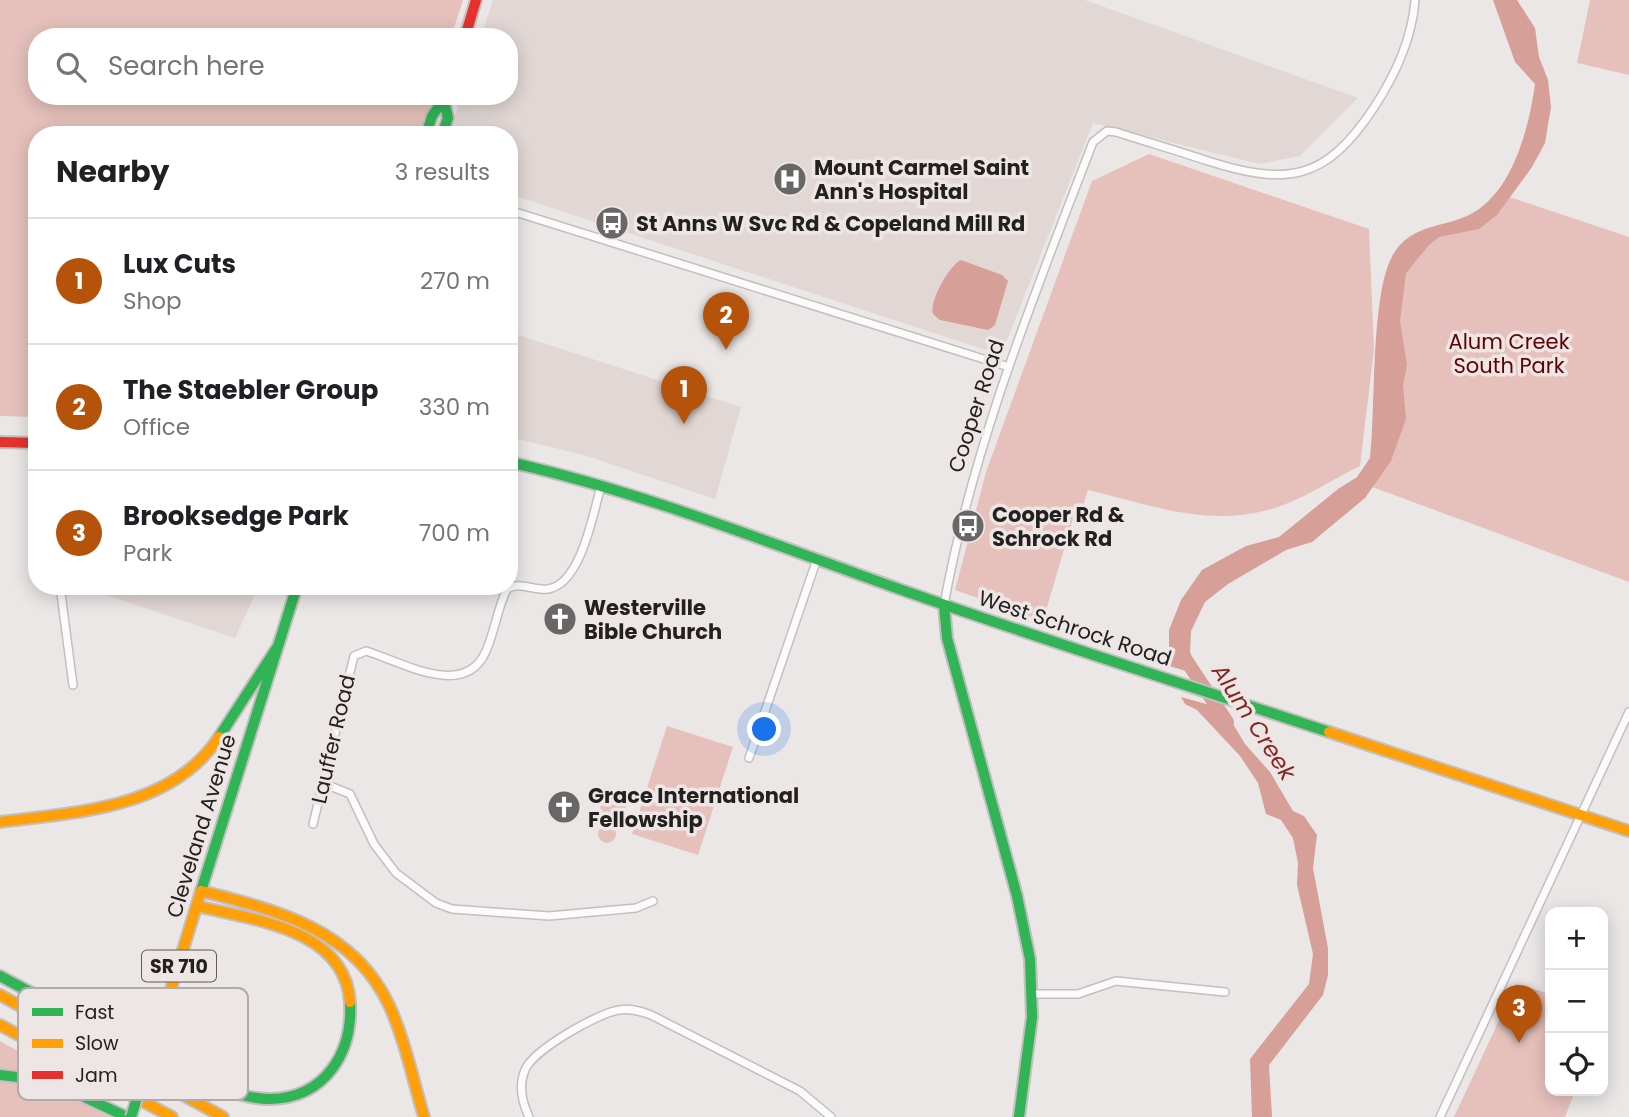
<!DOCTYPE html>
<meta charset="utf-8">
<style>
body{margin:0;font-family:Poppins,sans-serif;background:#f6f6f6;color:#202124}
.controls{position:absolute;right:21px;bottom:21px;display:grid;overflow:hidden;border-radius:14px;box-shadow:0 4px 18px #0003}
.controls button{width:63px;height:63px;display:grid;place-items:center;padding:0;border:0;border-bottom:2px solid #e0e0e0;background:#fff;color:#202124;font:35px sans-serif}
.you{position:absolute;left:765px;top:730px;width:24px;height:24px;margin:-18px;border:5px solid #fff;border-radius:50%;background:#1a73e8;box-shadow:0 0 0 10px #1a73e833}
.badge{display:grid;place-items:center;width:46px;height:46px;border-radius:50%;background:#b45309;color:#fff;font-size:23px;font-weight:700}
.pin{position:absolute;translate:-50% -58px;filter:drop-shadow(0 2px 4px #0008)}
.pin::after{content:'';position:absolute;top:37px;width:24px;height:21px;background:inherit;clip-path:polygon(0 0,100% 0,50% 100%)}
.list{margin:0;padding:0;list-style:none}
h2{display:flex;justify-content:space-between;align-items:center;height:91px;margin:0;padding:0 28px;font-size:30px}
h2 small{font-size:23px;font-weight:400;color:#757577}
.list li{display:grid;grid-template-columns:46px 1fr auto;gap:21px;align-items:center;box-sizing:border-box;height:126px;padding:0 28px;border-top:2px solid #e0e0e0}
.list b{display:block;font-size:26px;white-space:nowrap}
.list p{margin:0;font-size:23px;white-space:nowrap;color:#757577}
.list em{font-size:23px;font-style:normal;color:#757577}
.icon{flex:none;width:38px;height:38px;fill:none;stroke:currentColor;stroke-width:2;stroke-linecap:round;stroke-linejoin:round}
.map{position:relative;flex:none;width:1629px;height:1117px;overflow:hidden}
.search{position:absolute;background:#fff;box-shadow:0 4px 18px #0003;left:28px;top:28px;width:490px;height:77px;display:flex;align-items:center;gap:18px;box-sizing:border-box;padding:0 24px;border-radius:28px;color:#757577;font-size:26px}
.panel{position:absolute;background:#fff;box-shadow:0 4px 18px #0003;left:28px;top:126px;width:490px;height:469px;border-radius:28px}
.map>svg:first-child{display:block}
.built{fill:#e1d7d5}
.green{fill:#e6c1bc}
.water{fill:#d69f98}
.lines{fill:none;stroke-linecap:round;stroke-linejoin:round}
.river{stroke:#d69f98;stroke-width:14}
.street-casing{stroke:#c2bfbe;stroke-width:10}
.fast-casing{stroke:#c2bfbe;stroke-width:14}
.slow-casing{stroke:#c2bfbe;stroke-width:14}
.jam-casing{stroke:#c2bfbe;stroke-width:14}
.street{stroke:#fcfbfb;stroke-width:7}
.fast{stroke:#30b455;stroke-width:10}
.slow{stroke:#ff9f0a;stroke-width:10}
.jam{stroke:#e5322d;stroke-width:10}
.fast-bridge-casing{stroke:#c2bfbe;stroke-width:14;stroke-linecap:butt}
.fast-bridge{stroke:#30b455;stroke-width:10}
.labels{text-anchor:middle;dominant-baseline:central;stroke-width:7;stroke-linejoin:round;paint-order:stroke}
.shield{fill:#ede6e5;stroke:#605b5b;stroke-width:2}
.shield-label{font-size:19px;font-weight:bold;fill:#232020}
.poi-label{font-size:21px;font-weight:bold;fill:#232020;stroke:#ede6e5;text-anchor:start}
.park-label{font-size:21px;fill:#610002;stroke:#ede6e5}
.street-label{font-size:21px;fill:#232020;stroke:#ede6e5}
.water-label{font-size:23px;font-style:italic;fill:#842822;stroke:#ede6e5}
.key{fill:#ede6e5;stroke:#b0abaa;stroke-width:2}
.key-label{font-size:19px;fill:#232020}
</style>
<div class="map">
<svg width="1629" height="1117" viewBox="0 0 1629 1117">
<rect width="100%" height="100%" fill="#ebe7e7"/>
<path class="built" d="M 493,0 L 1085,0 L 1358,98 L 1300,156 L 1259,164 L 1093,123 L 1001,355 L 509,194 L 509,135 L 449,135 L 461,96 L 509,96 L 509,37 L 481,37 Z
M 509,332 L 741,407 L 715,499 L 584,455 L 509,437 Z
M 79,586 L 259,586 L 235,638 Z"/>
<path class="green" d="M 0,0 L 463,0 L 451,37 L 37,37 L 37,96 L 433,96 L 421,135 L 37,135 L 37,417 L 0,416 Z
M 1590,0 L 1629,0 L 1629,75 L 1577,63 Z
M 1149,154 L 1369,229 L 1374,349 L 1360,466 C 1331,480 1299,502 1268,510 C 1206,527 1147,504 1088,490 L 1083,506 L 1077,505 L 1043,621 L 955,590 L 986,472 L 1092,181 Z
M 1501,194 L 1629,237 L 1629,582 L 1367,485 L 1399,268 L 1425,234 L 1474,220 Z
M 667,726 L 733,747 L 698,855 L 632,834 Z
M 609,787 L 630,794 L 619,830 L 597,820 L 605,790 Z
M598 834a9 9 0 1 1 18 0a9 9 0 1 1-18 0Z
M 1516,984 L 1550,994 L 1550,1091 L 1575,1091 L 1565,1117 L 1454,1117 Z
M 0,1041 L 45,1066 L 40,1076 L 0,1071 Z
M 0,1079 L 48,1087 L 110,1117 L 0,1117 Z"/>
<path class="water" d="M 1493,0 L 1517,0 L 1535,28 L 1539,57 L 1548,80 L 1551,107 L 1545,143 L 1532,167 L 1497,215 L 1479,229 L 1439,237 L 1429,245 L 1406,273 L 1400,321 L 1407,365 L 1403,385 L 1406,419 L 1391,461 L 1365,498 L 1312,542 L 1286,550 L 1228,584 L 1205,602 L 1191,631 L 1190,652 L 1200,675 L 1169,666 L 1169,630 L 1181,600 L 1202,570 L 1246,546 L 1279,537 L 1338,489 L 1357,477 L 1370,458 C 1376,408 1370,291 1394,253 C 1412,225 1439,228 1467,216 C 1512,196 1529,128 1535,84 L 1515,62 Z
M 961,260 L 1002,275 L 1008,281 L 995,325 L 988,330 L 940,320 L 933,314 C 929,301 949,266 961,260 Z
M 1181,697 L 1224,709 L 1245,744 L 1270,772 L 1293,811 L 1304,816 L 1317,835 L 1313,868 L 1328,948 L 1328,975 L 1323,995 L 1269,1065 L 1272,1117 L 1252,1117 L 1250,1059 L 1309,984 L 1313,954 L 1297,885 L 1298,863 L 1293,838 L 1281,820 L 1266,814 L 1258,783 L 1240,756 L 1197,710 L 1185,704 Z"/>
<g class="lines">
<path class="river" d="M 1186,660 L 1227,722"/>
<defs>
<path id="street" d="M 509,210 L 1009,367
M 60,586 L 73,685
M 944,605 C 973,445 1035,293 1093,142 L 1107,131 L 1116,132 C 1147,142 1178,151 1208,161 C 1287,186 1325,181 1373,109 C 1395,76 1412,40 1415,0
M 749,758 L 817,559
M 325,784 L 350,794 L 374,844 L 396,873 L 436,903 L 452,909 L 549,916 L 636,908 L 653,901
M 313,824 L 354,656 L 366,651 C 402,662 465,700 486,651 C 495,631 497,609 507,589 C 519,581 534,591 548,589 C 581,584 593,514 601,486
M 1032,994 L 1078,994 L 1116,981 L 1225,992
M 529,1117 C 522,1102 518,1086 525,1070 C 533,1050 598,1013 619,1010 C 630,1008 640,1011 651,1015 L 800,1091 L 831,1117
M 1440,1117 L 1629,712"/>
<path id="fast" d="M 426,135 L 432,116 L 446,96
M 442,135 L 448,118 L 444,101
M 509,462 C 643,492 772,544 902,590 C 1043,640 1187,685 1329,732
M 944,605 L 947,638 L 1017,896 L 1030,959 L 1032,1017 L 1019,1117
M 219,737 L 278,646
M 201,891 L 297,586
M 0,976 C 52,1004 104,1031 156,1057 C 191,1074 231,1099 270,1099 C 325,1098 353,1053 350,1002
M 0,1075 L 50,1081 L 127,1117"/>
<path id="slow" d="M 1329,732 L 1629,831
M 0,822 C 77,812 172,809 219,737
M 201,891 C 276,910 354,929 389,1005 C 405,1040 413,1080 424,1117
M 197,906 C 252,920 345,928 350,1002
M 0,995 L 223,1117
M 0,1025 L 172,1117
M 160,1025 L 201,891"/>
<path id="jam" d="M 465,37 L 476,0
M 0,442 L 37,443"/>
</defs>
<use href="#street" class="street-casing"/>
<use href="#fast" class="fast-casing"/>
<use href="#slow" class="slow-casing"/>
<use href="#jam" class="jam-casing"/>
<use href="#street" class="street"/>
<use href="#fast" class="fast"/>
<use href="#slow" class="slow"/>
<use href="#jam" class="jam"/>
<defs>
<path id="fast-bridge" d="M 131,1117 L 160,1025"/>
</defs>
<use href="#fast-bridge" class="fast-bridge-casing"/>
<use href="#fast-bridge" class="fast-bridge"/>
</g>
<defs>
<symbol id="hospital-disc" viewBox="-11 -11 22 22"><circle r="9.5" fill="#696666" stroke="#ede6e5"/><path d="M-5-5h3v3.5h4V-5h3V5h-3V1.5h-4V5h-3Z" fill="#fff"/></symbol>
<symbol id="bus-disc" viewBox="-11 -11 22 22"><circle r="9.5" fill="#696666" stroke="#ede6e5"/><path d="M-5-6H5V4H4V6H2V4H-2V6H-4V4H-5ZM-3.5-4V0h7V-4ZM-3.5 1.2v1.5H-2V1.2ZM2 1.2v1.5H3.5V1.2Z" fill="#fff"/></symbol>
<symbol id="church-disc" viewBox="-11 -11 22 22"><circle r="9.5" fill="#696666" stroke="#ede6e5"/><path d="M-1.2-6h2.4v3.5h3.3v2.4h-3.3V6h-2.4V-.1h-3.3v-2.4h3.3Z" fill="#fff"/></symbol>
</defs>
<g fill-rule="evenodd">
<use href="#hospital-disc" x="771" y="160" width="38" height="38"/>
<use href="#bus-disc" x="593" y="204" width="38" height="38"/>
<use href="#bus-disc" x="949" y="507" width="38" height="38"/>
<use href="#church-disc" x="541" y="600" width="38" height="38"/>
<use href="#church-disc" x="545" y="788" width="38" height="38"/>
</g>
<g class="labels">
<rect class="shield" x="142" y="950.5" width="74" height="31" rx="5"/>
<g class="shield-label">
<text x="179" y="966">SR 710</text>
</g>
<g class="poi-label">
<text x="814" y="167">Mount Carmel Saint<tspan x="814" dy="24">Ann's Hospital</tspan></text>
<text x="636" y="223">St Anns W Svc Rd &amp; Copeland Mill Rd</text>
<text x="992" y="514">Cooper Rd &amp;<tspan x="992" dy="24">Schrock Rd</tspan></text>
<text x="584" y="607">Westerville<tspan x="584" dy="24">Bible Church</tspan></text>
<text x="588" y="795">Grace International<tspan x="588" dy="24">Fellowship</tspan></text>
</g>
<g class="park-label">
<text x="1509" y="341">Alum Creek<tspan x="1509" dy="24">South Park</tspan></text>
</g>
<g class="street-label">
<text transform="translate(976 406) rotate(-72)">Cooper Road</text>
<text transform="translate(1075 628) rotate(18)">West Schrock Road</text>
<text transform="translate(333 739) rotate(-77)">Lauffer Road</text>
<text transform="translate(201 826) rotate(-73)">Cleveland Avenue</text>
</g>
<g class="water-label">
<text transform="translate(1254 722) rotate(57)">Alum Creek</text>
</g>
</g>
<rect x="18" y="988" width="230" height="112" rx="10" class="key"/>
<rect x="32" y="1008" width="31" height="8" fill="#30b455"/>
<rect x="32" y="1039" width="31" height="9" fill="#ff9f0a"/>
<rect x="32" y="1071" width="31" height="8" fill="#e5322d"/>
<g class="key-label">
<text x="75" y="1019">Fast</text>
<text x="75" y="1050">Slow</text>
<text x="75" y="1082">Jam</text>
</g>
</svg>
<div class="controls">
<button>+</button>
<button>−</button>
<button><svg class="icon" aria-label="locate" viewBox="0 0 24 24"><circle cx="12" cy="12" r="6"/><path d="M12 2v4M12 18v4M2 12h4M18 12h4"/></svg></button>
</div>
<div class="you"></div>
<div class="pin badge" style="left:684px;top:424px">1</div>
<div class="pin badge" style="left:726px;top:350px">2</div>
<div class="pin badge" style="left:1519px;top:1043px">3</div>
<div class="search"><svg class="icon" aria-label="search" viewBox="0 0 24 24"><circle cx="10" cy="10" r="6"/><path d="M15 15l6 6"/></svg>Search here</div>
<section class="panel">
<h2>Nearby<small>3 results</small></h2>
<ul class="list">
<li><span class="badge">1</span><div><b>Lux Cuts</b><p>Shop</p></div><em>270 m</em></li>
<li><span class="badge">2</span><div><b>The Staebler Group</b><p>Office</p></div><em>330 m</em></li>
<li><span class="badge">3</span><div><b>Brooksedge Park</b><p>Park</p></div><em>700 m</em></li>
</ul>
</section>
</div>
